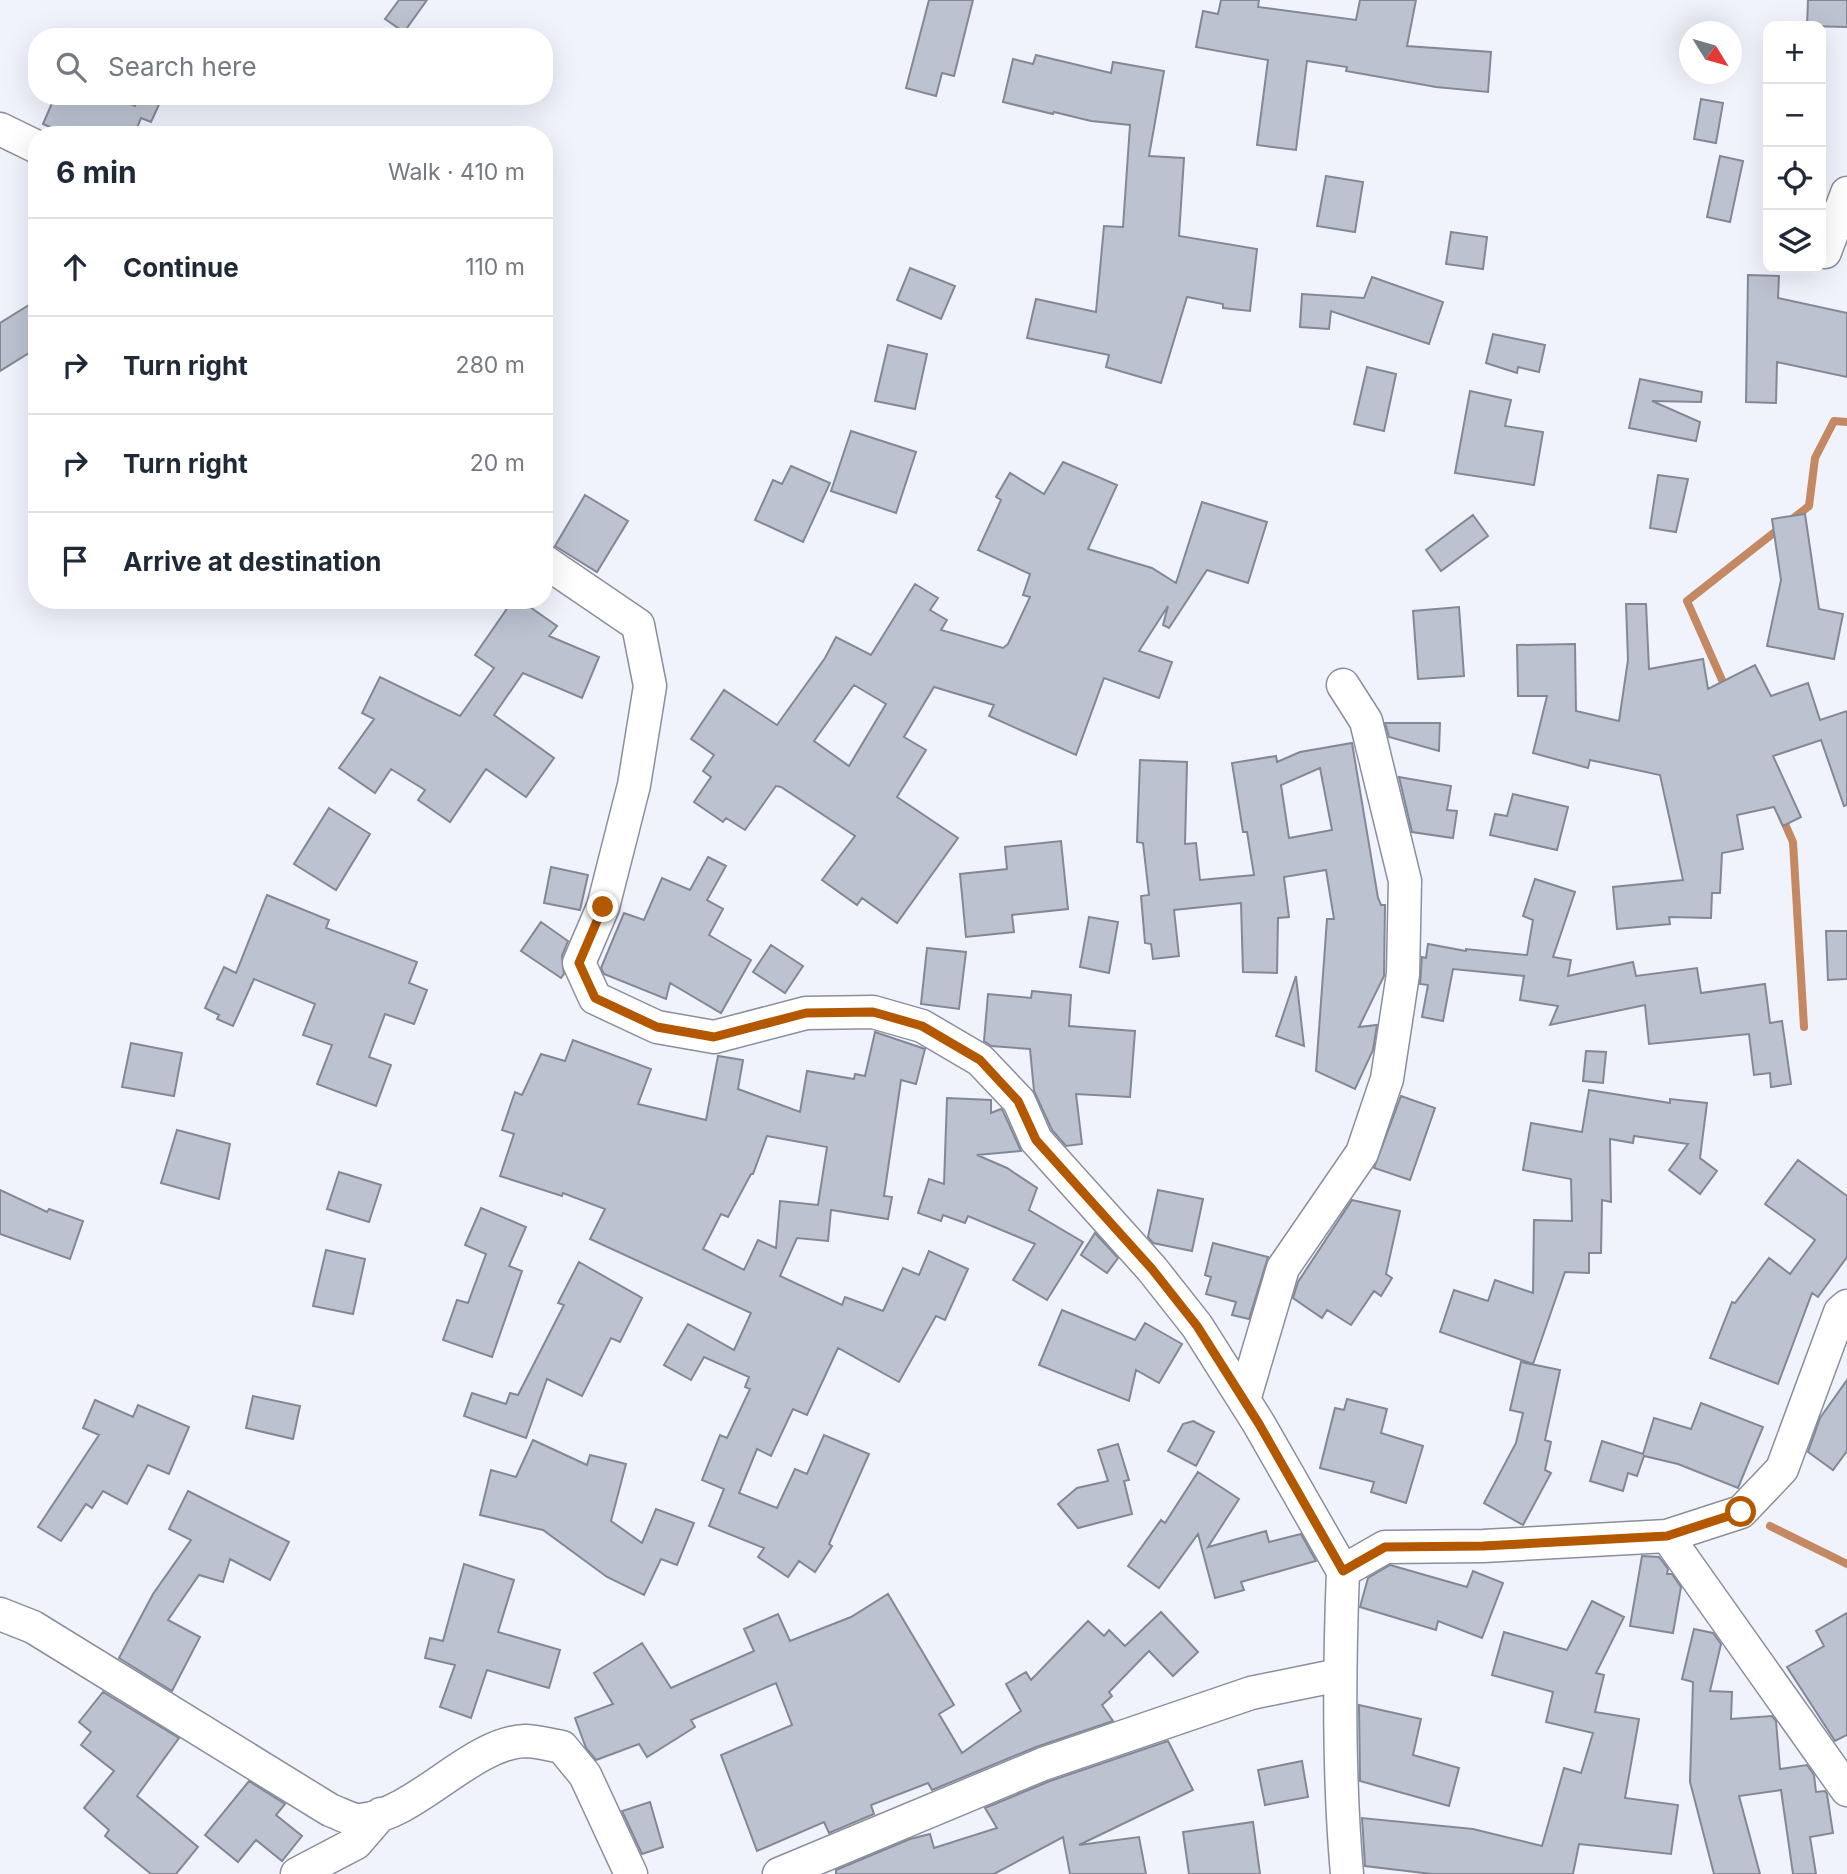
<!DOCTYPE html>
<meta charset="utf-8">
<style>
body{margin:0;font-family:Inter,sans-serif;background:#f2f2f3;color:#1f2937}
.controls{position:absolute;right:21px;top:21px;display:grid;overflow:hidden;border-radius:14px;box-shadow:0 7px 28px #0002}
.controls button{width:63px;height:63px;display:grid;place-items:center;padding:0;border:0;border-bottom:2px solid #e0e1e3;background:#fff;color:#1f2937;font:35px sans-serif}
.compass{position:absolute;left:1679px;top:21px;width:63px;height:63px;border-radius:50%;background:#fff;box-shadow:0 7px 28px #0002;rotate:127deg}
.stop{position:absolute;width:21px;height:21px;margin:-16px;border:5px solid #b45800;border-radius:50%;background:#fff}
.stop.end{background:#b45800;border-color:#fff;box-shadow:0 2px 7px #0008}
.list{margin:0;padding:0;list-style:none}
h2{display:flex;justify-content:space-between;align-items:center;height:91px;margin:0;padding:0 28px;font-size:30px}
h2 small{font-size:23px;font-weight:400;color:#747a83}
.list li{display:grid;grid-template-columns:46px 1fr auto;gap:21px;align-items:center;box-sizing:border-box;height:98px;padding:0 28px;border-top:2px solid #e0e1e3}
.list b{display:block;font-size:26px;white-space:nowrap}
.list em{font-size:23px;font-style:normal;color:#747a83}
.icon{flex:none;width:38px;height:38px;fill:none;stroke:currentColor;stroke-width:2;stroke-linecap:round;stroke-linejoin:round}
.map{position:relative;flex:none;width:1847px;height:1874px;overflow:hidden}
.search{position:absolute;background:#fff;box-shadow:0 7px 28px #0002;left:28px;top:28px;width:525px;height:77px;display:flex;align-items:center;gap:18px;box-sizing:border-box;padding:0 24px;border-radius:28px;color:#747a83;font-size:26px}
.panel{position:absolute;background:#fff;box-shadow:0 7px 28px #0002;left:28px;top:126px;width:525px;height:483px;border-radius:28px}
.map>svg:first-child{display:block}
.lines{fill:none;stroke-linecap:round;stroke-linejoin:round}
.stream{stroke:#c48862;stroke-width:8}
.building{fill:#bcc2d0;stroke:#838896;stroke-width:2;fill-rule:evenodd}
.street-casing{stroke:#8a8f9c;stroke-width:35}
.street{stroke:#fff;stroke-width:32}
.route{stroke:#b45800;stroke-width:9}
</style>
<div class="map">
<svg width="1847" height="1874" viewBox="0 0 1847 1874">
<rect width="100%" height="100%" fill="#f0f3fc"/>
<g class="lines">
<path class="stream" d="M 1791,520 L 1809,506 L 1815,458 L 1834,421 L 1847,422
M 1726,689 L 1687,601 L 1780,528
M 1782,817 L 1793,842 L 1804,1027
M 1770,1526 L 1847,1564"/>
</g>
<path class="building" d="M 399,0 L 427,0 L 404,32 L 385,19 Z
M 929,0 L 973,0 L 954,76 L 942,73 L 936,96 L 906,88 Z
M 1221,0 L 1259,0 L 1258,7 L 1356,20 L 1360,0 L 1416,0 L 1407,46 L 1491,52 L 1488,92 L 1436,87 L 1346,71 L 1347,67 L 1307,61 L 1296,150 L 1257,145 L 1268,60 L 1196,47 L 1203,11 L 1218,14 Z
M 1808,0 L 1847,0 L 1847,27 L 1807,26 Z
M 1036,55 L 1111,73 L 1113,62 L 1164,71 L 1149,156 L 1184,158 L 1179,236 L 1257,249 L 1250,311 L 1223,308 L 1223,304 L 1187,297 L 1161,383 L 1106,367 L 1109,355 L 1027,338 L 1036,299 L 1096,312 L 1104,226 L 1123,227 L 1130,125 L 1091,121 L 1054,112 L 1053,114 L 1003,102 L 1013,59 L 1033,64 Z
M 55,96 L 113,96 L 135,106 L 139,96 L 163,96 L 151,122 L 141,118 L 134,135 L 68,135 L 43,124 Z
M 1701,99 L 1723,103 L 1716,143 L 1694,139 Z
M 1720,156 L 1743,161 L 1730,222 L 1707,217 Z
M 1326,176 L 1363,182 L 1355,232 L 1317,226 Z
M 1451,232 L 1487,237 L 1483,269 L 1446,264 Z
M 910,268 L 955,286 L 941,319 L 897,300 Z
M 1748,275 L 1779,276 L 1778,298 L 1847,313 L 1847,377 L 1777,362 L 1776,403 L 1746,402 Z
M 1372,277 L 1443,302 L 1429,344 L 1331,311 L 1329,329 L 1300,327 L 1302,294 L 1364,298 Z
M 37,300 L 37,348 L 0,371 L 0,323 Z
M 1493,334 L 1545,345 L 1539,372 L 1518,367 L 1517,373 L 1486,363 Z
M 888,345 L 927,354 L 915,409 L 875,401 Z
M 1367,367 L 1396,374 L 1384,431 L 1354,424 Z
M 1640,379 L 1702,392 L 1701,402 L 1652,401 L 1700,422 L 1696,441 L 1629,428 Z
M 1470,391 L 1511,400 L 1505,426 L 1543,432 L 1534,485 L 1455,473 Z
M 851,431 L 916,452 L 896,513 L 831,491 Z
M 1063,462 L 1117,485 L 1088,549 L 1152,568 L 1176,583 L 1202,502 L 1267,522 L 1248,583 L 1207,570 L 1169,628 L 1163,625 L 1168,606 L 1139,651 L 1172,662 L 1159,698 L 1104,678 L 1076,755 L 989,716 L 994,705 L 934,687 L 904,737 L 926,750 L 897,797 L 958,838 L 897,923 L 862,898 L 857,905 L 822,880 L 855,836 L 781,787 L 776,786 L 745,830 L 726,818 L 723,822 L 694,802 L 711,777 L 703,771 L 714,755 L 691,739 L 724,690 L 777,725 L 825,658 L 836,637 L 871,655 L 915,584 L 938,598 L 930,610 L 947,620 L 941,630 L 1003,648 L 1008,644 L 1030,597 L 1023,595 L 1030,574 L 978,550 L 1001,500 L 996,497 L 1010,473 L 1044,494 ZM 854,685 L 886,704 L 849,766 L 814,741 Z
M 791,466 L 830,483 L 803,542 L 755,520 L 773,480 L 782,484 Z
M 1658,475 L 1688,479 L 1676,532 L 1650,528 Z
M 585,495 L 628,521 L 597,572 L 555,546 Z
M 1805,514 L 1819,609 L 1843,614 L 1834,659 L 1767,646 L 1781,580 L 1772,519 Z
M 1473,515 L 1488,536 L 1441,571 L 1426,550 Z
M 513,600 L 520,600 L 557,626 L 549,636 L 599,657 L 582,698 L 523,673 L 494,715 L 554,758 L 526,797 L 486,769 L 450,822 L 418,800 L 425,790 L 391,769 L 375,793 L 339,768 L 374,719 L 362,713 L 380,677 L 460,716 L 494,668 L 475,655 Z
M 1626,604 L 1646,604 L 1649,669 L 1703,659 L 1708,689 L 1755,665 L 1771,696 L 1808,683 L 1820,720 L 1847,711 L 1847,805 L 1844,806 L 1821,740 L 1773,756 L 1801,817 L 1783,826 L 1774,807 L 1737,815 L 1743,849 L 1722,853 L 1720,893 L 1712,893 L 1711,918 L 1669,917 L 1670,924 L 1617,929 L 1613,887 L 1683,880 L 1660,775 L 1590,760 L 1588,768 L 1533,753 L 1547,696 L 1518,696 L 1517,645 L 1575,644 L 1576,711 L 1619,721 L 1628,660 Z
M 1459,607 L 1464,676 L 1418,679 L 1413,611 Z
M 1385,723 L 1440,723 L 1439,751 L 1389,737 Z
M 1352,743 L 1378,898 L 1381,905 L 1385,905 L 1384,976 L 1359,1027 L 1377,1025 L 1373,1050 L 1355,1089 L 1316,1071 L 1327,919 L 1334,919 L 1326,870 L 1284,877 L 1289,917 L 1278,918 L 1277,973 L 1243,972 L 1241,903 L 1174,910 L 1179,956 L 1153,959 L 1151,944 L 1145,943 L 1141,896 L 1149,895 L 1143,843 L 1137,842 L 1140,760 L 1187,762 L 1185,844 L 1196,843 L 1200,880 L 1254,875 L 1247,832 L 1243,832 L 1232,763 L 1276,756 L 1277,762 L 1300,752 ZM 1320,768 L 1332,830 L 1289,838 L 1281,785 Z
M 1399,777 L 1451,786 L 1447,810 L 1457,811 L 1453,838 L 1412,832 Z
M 1513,794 L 1568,807 L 1557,850 L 1490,835 L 1495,814 L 1507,816 Z
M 329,808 L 370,834 L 336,890 L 294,864 Z
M 1061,841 L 1068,909 L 1012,915 L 1014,932 L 966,937 L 960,874 L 1007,869 L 1005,847 Z
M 708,857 L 726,866 L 707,900 L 723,909 L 709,935 L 751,960 L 721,1013 L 670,983 L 666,999 L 604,974 L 601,968 L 624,913 L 644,920 L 662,878 L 690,890 Z
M 551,867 L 588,875 L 580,910 L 544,903 Z
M 1535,879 L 1575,892 L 1553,957 L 1571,960 L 1568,976 L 1633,962 L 1636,976 L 1697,968 L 1701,993 L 1765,984 L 1770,1023 L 1782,1021 L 1791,1084 L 1771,1087 L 1770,1073 L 1754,1075 L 1749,1034 L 1649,1044 L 1645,1005 L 1550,1025 L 1558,1006 L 1520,1000 L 1524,976 L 1453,969 L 1443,1021 L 1422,1017 L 1428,985 L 1420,984 L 1422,957 L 1426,958 L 1428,944 L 1466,951 L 1466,949 L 1527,955 L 1533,920 L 1523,916 Z
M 267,895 L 329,920 L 326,928 L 417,962 L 409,983 L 427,990 L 414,1024 L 385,1014 L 369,1057 L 391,1065 L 376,1106 L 317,1084 L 332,1045 L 303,1035 L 315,1004 L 254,979 L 233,1026 L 217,1019 L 219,1015 L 205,1008 L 224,967 L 236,973 Z
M 1089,917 L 1118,922 L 1109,973 L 1080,967 Z
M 541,922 L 568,941 L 562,956 L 564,974 L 561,978 L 521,951 Z
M 1826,931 L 1847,931 L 1847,979 L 1828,980 Z
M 771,945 L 803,966 L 785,993 L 753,972 Z
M 927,948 L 966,952 L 959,1009 L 921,1004 Z
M 1296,976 L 1304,1046 L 1276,1036 Z
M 1032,991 L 1071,995 L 1069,1026 L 1135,1031 L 1130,1097 L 1076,1094 L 1082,1144 L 1066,1146 L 1052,1130 L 1034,1091 L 1030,1049 L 991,1046 L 984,1041 L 988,994 L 1031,998 Z
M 875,1032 L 925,1049 L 916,1084 L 901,1080 L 884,1196 L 892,1197 L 888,1219 L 831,1210 L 828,1241 L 797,1238 L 780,1276 L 842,1305 L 845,1297 L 883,1311 L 903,1268 L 919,1275 L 929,1251 L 968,1269 L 945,1320 L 936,1316 L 899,1382 L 838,1348 L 807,1415 L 793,1409 L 771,1456 L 757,1449 L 739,1493 L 777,1508 L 795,1469 L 807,1474 L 824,1435 L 869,1454 L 829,1544 L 832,1546 L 815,1572 L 799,1561 L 788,1577 L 758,1557 L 764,1548 L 709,1526 L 724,1489 L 702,1480 L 720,1435 L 727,1438 L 750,1389 L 745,1387 L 749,1377 L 704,1357 L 691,1380 L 664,1365 L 688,1324 L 734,1350 L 751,1313 L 590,1239 L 605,1209 L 563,1193 L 562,1196 L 500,1176 L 514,1134 L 502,1130 L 515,1092 L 522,1095 L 541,1054 L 565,1061 L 573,1040 L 651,1069 L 638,1104 L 706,1120 L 718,1056 L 743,1060 L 738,1089 L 800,1112 L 807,1071 L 854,1079 L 855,1074 L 865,1076 ZM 767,1136 L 827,1147 L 818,1205 L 780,1201 L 776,1248 L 758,1240 L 744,1270 L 703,1249 L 721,1214 L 728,1217 L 751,1174 L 753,1174 Z
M 131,1043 L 182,1053 L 174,1096 L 122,1087 Z
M 1586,1051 L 1606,1052 L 1603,1083 L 1583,1081 Z
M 1589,1090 L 1670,1103 L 1670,1099 L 1707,1103 L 1700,1158 L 1717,1171 L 1700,1194 L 1669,1170 L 1688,1144 L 1634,1136 L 1633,1143 L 1610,1139 L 1611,1202 L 1602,1200 L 1601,1253 L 1589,1253 L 1589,1273 L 1565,1272 L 1533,1364 L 1440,1332 L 1454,1290 L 1488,1301 L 1495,1280 L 1533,1293 L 1534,1220 L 1572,1221 L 1571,1179 L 1523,1170 L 1531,1123 L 1582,1132 Z
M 1401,1096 L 1435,1108 L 1410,1180 L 1374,1168 Z
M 947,1098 L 991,1100 L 991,1113 L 1001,1109 L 1003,1111 L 1021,1151 L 977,1155 L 1007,1168 L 1037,1188 L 1029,1210 L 1083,1242 L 1047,1300 L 1013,1280 L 1035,1244 L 968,1216 L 965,1223 L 943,1215 L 941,1221 L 918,1213 L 929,1179 L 944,1184 Z
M 177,1130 L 230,1144 L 219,1199 L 161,1183 Z
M 1798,1160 L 1847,1196 L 1847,1257 L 1818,1297 L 1812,1293 L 1778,1384 L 1710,1358 L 1732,1302 L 1735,1303 L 1769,1258 L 1790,1274 L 1815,1240 L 1765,1204 Z
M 339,1172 L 381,1185 L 369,1222 L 327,1209 Z
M 0,1190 L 47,1212 L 49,1209 L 83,1221 L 70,1259 L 0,1234 Z
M 1158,1190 L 1203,1199 L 1192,1251 L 1153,1243 L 1148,1237 Z
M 1352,1200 L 1400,1211 L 1386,1274 L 1392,1278 L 1381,1296 L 1374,1291 L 1351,1325 L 1327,1310 L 1322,1318 L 1293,1298 L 1298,1282 Z
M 481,1208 L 526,1227 L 509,1266 L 522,1271 L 492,1357 L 443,1340 L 457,1300 L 468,1303 L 486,1254 L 465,1245 Z
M 1095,1233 L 1118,1258 L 1107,1273 L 1081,1255 Z
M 1213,1243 L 1268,1257 L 1249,1319 L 1232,1315 L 1236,1302 L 1206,1294 L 1211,1277 L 1205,1275 Z
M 326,1250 L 365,1259 L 353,1314 L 313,1306 Z
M 579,1262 L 642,1298 L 620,1342 L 611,1338 L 582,1396 L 547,1379 L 526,1438 L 464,1416 L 472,1393 L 506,1404 L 510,1393 L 518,1395 L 564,1305 L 558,1303 Z
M 1062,1310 L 1135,1340 L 1145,1323 L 1182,1344 L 1159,1383 L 1136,1370 L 1129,1401 L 1039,1365 Z
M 1521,1362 L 1560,1370 L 1545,1440 L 1551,1442 L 1545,1470 L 1551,1473 L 1523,1525 L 1484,1503 L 1516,1443 L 1523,1413 L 1510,1410 Z
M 1847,1380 L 1847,1451 L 1833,1470 L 1808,1452 L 1820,1418 Z
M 253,1396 L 300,1406 L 293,1439 L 246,1428 Z
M 1347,1399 L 1387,1409 L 1381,1433 L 1423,1446 L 1406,1503 L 1371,1492 L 1374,1482 L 1320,1468 L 1335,1408 L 1344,1410 Z
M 95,1400 L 133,1417 L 138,1405 L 189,1427 L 169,1474 L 148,1465 L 127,1504 L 103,1491 L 92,1508 L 86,1504 L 61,1541 L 38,1527 L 99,1435 L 83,1428 Z
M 1701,1403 L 1763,1427 L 1738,1488 L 1678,1464 L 1644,1456 L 1637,1476 L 1628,1473 L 1623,1491 L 1590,1481 L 1602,1441 L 1643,1454 L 1654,1418 L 1691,1429 Z
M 1193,1421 L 1214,1432 L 1196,1466 L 1168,1451 L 1183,1424 Z
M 533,1440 L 587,1465 L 590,1455 L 626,1464 L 611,1521 L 642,1543 L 656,1509 L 694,1523 L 677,1565 L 661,1559 L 644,1595 L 607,1577 L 543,1530 L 480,1515 L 491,1470 L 516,1477 Z
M 1118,1444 L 1129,1480 L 1124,1481 L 1132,1514 L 1078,1528 L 1058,1504 L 1077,1488 L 1108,1481 L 1098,1450 Z
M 1198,1472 L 1239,1499 L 1208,1547 L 1266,1531 L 1269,1542 L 1301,1534 L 1316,1561 L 1241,1582 L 1244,1590 L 1215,1598 L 1198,1534 L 1159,1588 L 1128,1566 L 1161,1520 L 1165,1523 Z
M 188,1491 L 289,1542 L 270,1580 L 230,1559 L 223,1582 L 199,1575 L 168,1620 L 200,1637 L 172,1691 L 119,1658 L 153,1594 L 191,1540 L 169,1529 Z
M 1642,1556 L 1659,1557 L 1668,1569 L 1667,1574 L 1672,1574 L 1681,1587 L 1673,1633 L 1630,1626 Z
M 464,1564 L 514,1580 L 498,1632 L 560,1650 L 549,1688 L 487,1670 L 471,1718 L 440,1707 L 455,1665 L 425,1658 L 430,1638 L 443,1641 Z
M 1390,1565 L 1467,1587 L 1473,1571 L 1503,1583 L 1482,1638 L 1438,1621 L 1436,1630 L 1360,1607 L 1368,1578 Z
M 888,1594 L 954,1705 L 939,1714 L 962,1753 L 1021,1711 L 1006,1684 L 1026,1672 L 1031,1680 L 1088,1621 L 1104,1636 L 1109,1630 L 1125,1646 L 1161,1612 L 1198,1652 L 1173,1676 L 1149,1651 L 1109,1692 L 1112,1696 L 1102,1705 L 1113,1721 L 1036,1747 L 932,1790 L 928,1783 L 871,1805 L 874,1814 L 829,1833 L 824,1822 L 757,1851 L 721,1755 L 792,1725 L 776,1683 L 691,1720 L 695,1727 L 647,1757 L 639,1744 L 596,1760 L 586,1748 L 575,1718 L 613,1704 L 594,1673 L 642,1643 L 671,1688 L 754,1651 L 744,1629 L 778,1614 L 790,1641 L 851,1617 Z
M 1592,1601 L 1624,1617 L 1596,1673 L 1604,1675 L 1595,1712 L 1639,1719 L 1625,1798 L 1678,1805 L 1671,1854 L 1579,1844 L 1573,1874 L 1432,1874 L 1365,1866 L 1362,1818 L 1473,1829 L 1542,1846 L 1564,1768 L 1581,1773 L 1593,1733 L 1546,1722 L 1553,1692 L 1492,1675 L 1504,1632 L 1567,1650 Z
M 1847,1613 L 1847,1735 L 1835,1741 L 1787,1667 L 1824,1646 L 1816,1631 Z
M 1694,1629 L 1713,1633 L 1721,1644 L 1710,1691 L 1732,1692 L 1731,1719 L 1772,1716 L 1776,1721 L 1780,1769 L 1807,1765 L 1814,1775 L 1816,1792 L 1825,1791 L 1827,1794 L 1833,1833 L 1810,1837 L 1816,1874 L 1793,1874 L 1781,1790 L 1739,1796 L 1760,1874 L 1714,1874 L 1690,1782 L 1693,1682 L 1682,1679 Z
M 103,1692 L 179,1738 L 137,1796 L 198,1847 L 176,1874 L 151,1874 L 105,1836 L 109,1830 L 84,1808 L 114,1771 L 81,1745 L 91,1732 L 79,1722 Z
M 1359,1705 L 1421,1719 L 1413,1755 L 1459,1768 L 1449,1806 L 1360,1781 Z
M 1168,1741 L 1193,1790 L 1079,1845 L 1139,1837 L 1146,1874 L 1070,1874 L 1063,1837 L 994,1874 L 836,1874 L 836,1870 L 910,1839 L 930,1834 L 934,1848 L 997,1828 L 985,1808 L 1050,1781 Z
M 1302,1761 L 1308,1797 L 1265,1805 L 1258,1770 Z
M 249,1781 L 285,1804 L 276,1815 L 302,1836 L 282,1861 L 256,1840 L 238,1862 L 205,1835 Z
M 650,1802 L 663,1847 L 642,1854 L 622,1811 Z
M 1253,1822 L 1260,1874 L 1189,1874 L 1183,1832 Z"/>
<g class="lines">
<defs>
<path id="street" d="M 0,129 L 37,147
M 1825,252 L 1847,193
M 544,561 L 638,625 L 650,686 L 634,785 L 603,907 L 579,963 L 595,998 L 657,1027 L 714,1037 L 806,1013 L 873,1012 L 922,1026 L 980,1060 L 1019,1101 L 1036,1140 L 1152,1269 L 1197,1326 L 1259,1424 L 1343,1571
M 1244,1400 L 1283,1268 L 1362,1153 L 1387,1079 L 1403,974 L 1405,881 L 1366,721 L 1343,685
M 1667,1536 L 1847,1790
M 0,1614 L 33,1627 L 330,1810 C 339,1813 352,1821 361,1820 C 417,1814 471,1743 525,1741 C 536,1741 550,1745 562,1747 L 585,1775 L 631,1874
M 297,1874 L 356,1843 L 381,1814
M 779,1874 L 1043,1764 L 1251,1693 L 1339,1675
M 1347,1874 C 1338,1773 1339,1673 1343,1571 L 1385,1547 L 1483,1546 L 1667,1536 L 1741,1512 L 1782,1469 L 1840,1312 L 1847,1306"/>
</defs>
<use href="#street" class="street-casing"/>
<use href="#street" class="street"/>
</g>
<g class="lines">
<path class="route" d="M 603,907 L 579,963 L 595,998 L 657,1027 L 714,1037 L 806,1013 L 873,1012 L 922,1026 L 980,1060 L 1018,1101 L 1036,1140 L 1152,1269 L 1197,1326 L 1259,1424 L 1343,1571 L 1385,1547 L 1483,1546 L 1667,1536 L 1741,1512"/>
</g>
</svg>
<div class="controls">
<button>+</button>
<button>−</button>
<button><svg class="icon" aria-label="locate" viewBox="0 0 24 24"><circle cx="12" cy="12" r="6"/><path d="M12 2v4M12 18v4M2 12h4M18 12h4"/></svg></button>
<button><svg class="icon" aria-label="layers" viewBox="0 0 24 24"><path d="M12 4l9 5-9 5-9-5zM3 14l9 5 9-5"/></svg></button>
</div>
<svg class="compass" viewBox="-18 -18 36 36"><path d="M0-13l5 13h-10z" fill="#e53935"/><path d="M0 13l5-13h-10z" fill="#747a83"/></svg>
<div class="stop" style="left:1741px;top:1512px"></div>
<div class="stop end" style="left:603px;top:907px"></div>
<div class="search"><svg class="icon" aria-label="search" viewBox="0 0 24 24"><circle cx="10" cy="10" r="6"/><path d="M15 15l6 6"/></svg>Search here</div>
<section class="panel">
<h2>6 min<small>Walk · 410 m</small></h2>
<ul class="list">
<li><svg class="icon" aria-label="ahead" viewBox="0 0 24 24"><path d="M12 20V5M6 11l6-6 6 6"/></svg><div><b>Continue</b></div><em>110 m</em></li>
<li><svg class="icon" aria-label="right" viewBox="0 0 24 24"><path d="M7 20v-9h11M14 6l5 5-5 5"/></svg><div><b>Turn right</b></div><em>280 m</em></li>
<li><svg class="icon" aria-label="right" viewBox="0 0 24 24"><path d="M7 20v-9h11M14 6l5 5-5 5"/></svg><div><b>Turn right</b></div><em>20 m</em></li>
<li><svg class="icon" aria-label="arrive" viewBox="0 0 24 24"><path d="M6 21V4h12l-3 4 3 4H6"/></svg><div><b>Arrive at destination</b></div></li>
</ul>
</section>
</div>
